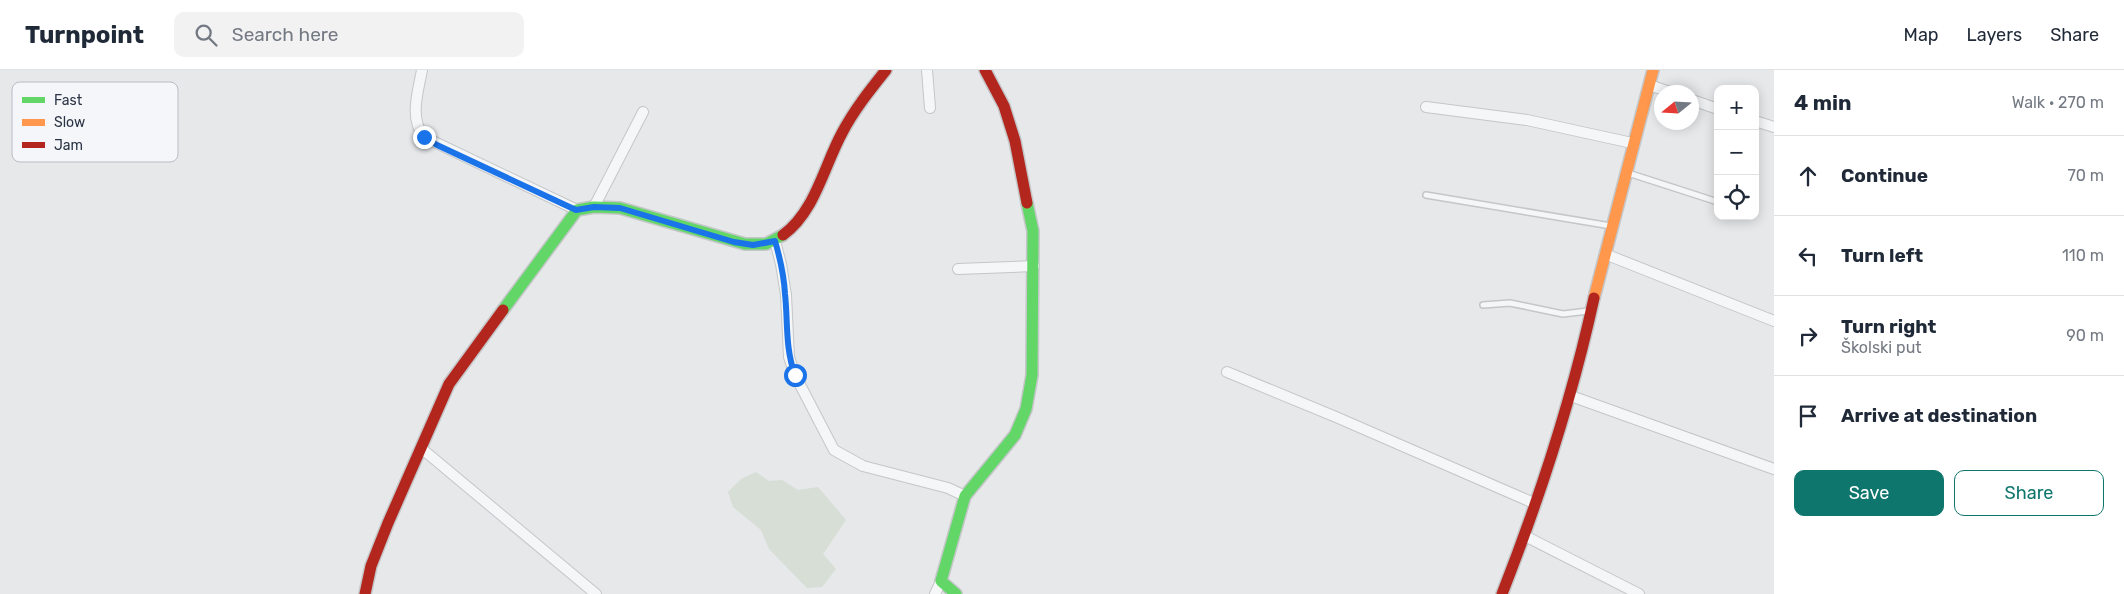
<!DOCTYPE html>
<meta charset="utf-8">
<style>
body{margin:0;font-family:Rubik,sans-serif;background:#f2f2f3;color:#1f2937}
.controls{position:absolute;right:15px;top:15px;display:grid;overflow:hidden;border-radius:10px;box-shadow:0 2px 12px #0003}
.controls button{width:45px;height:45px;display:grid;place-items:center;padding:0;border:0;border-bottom:1px solid #e0e1e3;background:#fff;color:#1f2937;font:25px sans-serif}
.compass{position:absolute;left:1654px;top:15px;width:45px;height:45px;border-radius:50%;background:#fff;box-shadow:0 2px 12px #0003;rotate:252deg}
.stop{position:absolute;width:15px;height:15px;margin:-11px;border:4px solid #1a73e8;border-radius:50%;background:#fff}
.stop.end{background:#1a73e8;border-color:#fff;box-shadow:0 1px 5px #0008}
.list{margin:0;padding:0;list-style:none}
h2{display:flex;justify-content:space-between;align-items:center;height:65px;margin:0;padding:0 20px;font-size:21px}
h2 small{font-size:16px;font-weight:400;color:#747a83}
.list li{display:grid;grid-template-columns:32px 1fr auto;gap:15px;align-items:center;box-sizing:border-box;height:80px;padding:0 20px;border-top:1px solid #e0e1e3}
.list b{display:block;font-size:19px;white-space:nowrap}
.list p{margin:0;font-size:16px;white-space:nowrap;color:#747a83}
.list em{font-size:16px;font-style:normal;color:#747a83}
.actions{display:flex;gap:10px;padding:15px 20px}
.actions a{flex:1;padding:11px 0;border:1px solid #0f766e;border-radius:10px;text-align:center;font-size:18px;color:#0f766e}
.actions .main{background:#0f766e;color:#fff}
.icon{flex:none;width:28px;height:28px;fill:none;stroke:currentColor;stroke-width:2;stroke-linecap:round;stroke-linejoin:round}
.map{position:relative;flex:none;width:1774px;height:524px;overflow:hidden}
header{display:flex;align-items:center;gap:30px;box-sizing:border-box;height:70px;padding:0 25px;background:#fff;border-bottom:1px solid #e0e1e3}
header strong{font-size:24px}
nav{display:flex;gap:28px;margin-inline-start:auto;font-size:18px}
.search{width:350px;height:45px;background:#f2f2f3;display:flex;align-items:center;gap:12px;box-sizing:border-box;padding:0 18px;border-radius:10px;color:#747a83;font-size:19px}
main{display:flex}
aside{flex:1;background:#fff}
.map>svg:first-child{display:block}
.green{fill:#d6ded6}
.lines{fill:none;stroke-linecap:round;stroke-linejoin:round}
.lane-casing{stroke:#c4c6c8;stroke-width:8}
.street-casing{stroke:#c4c6c8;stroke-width:12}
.fast-casing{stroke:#c4c6c8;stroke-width:14}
.slow-casing{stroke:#c4c6c8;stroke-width:14}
.jam-casing{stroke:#c4c6c8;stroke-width:14}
.lane{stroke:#f5f6f7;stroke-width:5}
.street{stroke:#f5f6f7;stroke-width:10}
.fast{stroke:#63d668;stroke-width:11}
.slow{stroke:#ff974d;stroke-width:11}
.jam{stroke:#b3261e;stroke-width:11}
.route{stroke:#1a73e8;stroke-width:6}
.key{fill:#f4f6f9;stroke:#b8bcc3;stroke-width:1}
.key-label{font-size:14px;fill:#2b3445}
</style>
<header>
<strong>Turnpoint</strong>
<div class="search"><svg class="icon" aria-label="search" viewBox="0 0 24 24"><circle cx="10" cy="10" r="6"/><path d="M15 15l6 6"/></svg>Search here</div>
<nav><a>Map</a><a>Layers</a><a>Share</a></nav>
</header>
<main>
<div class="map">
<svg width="1774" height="524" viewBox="0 0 1774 524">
<rect width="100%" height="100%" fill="#e6e8ea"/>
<path class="green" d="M 756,402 L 769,411 L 782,410 L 798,420 L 818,417 L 846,450 L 823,484 L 836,499 L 822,517 L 807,518 L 769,479 L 761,460 L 733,437 L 728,422 L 741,409 Z"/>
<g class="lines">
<defs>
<path id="lane" d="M 1628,103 L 1718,132
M 1426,125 L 1611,156
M 1483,235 L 1510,233 L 1563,244 L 1588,241"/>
<path id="street" d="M 422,0 C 418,22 409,48 424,67 L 577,140
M 927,0 L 930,38
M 1649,15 L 1670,22
M 1692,30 L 1718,39
M 1426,37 L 1527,50 L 1632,73
M 1755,51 L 1774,57
M 594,137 L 643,42
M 775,171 L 781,194 L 786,225 L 789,287 L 795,305 L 834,380 L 863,396 L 948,418 L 965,426
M 1605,184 L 1774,251
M 958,199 L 1034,196
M 1227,302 L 1336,347 L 1536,434
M 1571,326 L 1774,399
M 421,378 L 596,524
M 1525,466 L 1639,524
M 935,524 L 941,511"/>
<path id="fast" d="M 503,240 L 577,140 L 594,137 L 620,138 L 745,174 L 766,174 L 783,165
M 956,524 L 941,511 L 965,426 L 1015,365 L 1026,339 L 1032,305 L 1033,161 L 1027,133"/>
<path id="slow" d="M 1594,228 L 1653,0"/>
<path id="jam" d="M 985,0 L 1004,36 L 1015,71 L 1027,133
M 783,165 C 815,142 824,96 842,63 C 854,40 870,20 886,0
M 365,524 L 371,496 L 388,453 L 449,314 L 503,240
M 1502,524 C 1540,427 1572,329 1594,228"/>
</defs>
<use href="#lane" class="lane-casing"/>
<use href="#street" class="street-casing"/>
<use href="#fast" class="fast-casing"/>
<use href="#slow" class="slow-casing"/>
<use href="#jam" class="jam-casing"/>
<use href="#lane" class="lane"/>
<use href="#street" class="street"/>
<use href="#fast" class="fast"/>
<use href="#slow" class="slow"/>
<use href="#jam" class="jam"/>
</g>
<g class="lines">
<path class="route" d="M 424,67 L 437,75 L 576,140 L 594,137 L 620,138 L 734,172 L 753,175 L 775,171 C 780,188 784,206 785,224 C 788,252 785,278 795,305"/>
</g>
<rect x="12" y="12" width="166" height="80" rx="8" class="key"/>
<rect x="22" y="27" width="23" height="6" fill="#63d668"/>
<rect x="22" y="49" width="23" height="7" fill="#ff974d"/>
<rect x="22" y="72" width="23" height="6" fill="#b3261e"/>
<g class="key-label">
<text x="54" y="35">Fast</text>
<text x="54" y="57">Slow</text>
<text x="54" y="80">Jam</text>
</g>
</svg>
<div class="controls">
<button>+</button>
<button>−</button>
<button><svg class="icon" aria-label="locate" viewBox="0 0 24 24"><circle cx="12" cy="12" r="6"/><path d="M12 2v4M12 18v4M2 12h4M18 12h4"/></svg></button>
</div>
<svg class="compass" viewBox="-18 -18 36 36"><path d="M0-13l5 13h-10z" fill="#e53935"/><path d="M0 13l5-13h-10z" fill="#747a83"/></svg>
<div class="stop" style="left:795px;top:305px"></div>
<div class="stop end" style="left:424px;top:67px"></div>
</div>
<aside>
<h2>4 min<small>Walk · 270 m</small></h2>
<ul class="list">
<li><svg class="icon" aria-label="ahead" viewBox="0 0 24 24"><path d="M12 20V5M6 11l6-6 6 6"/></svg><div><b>Continue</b></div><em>70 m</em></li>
<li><svg class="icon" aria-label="left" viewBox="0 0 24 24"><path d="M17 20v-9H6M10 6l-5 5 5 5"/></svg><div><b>Turn left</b></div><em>110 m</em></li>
<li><svg class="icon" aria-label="right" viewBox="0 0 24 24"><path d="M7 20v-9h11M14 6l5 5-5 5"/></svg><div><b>Turn right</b><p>Školski put</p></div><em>90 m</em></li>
<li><svg class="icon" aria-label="arrive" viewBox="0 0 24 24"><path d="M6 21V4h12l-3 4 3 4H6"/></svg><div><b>Arrive at destination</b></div></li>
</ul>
<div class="actions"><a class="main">Save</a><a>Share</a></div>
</aside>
</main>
